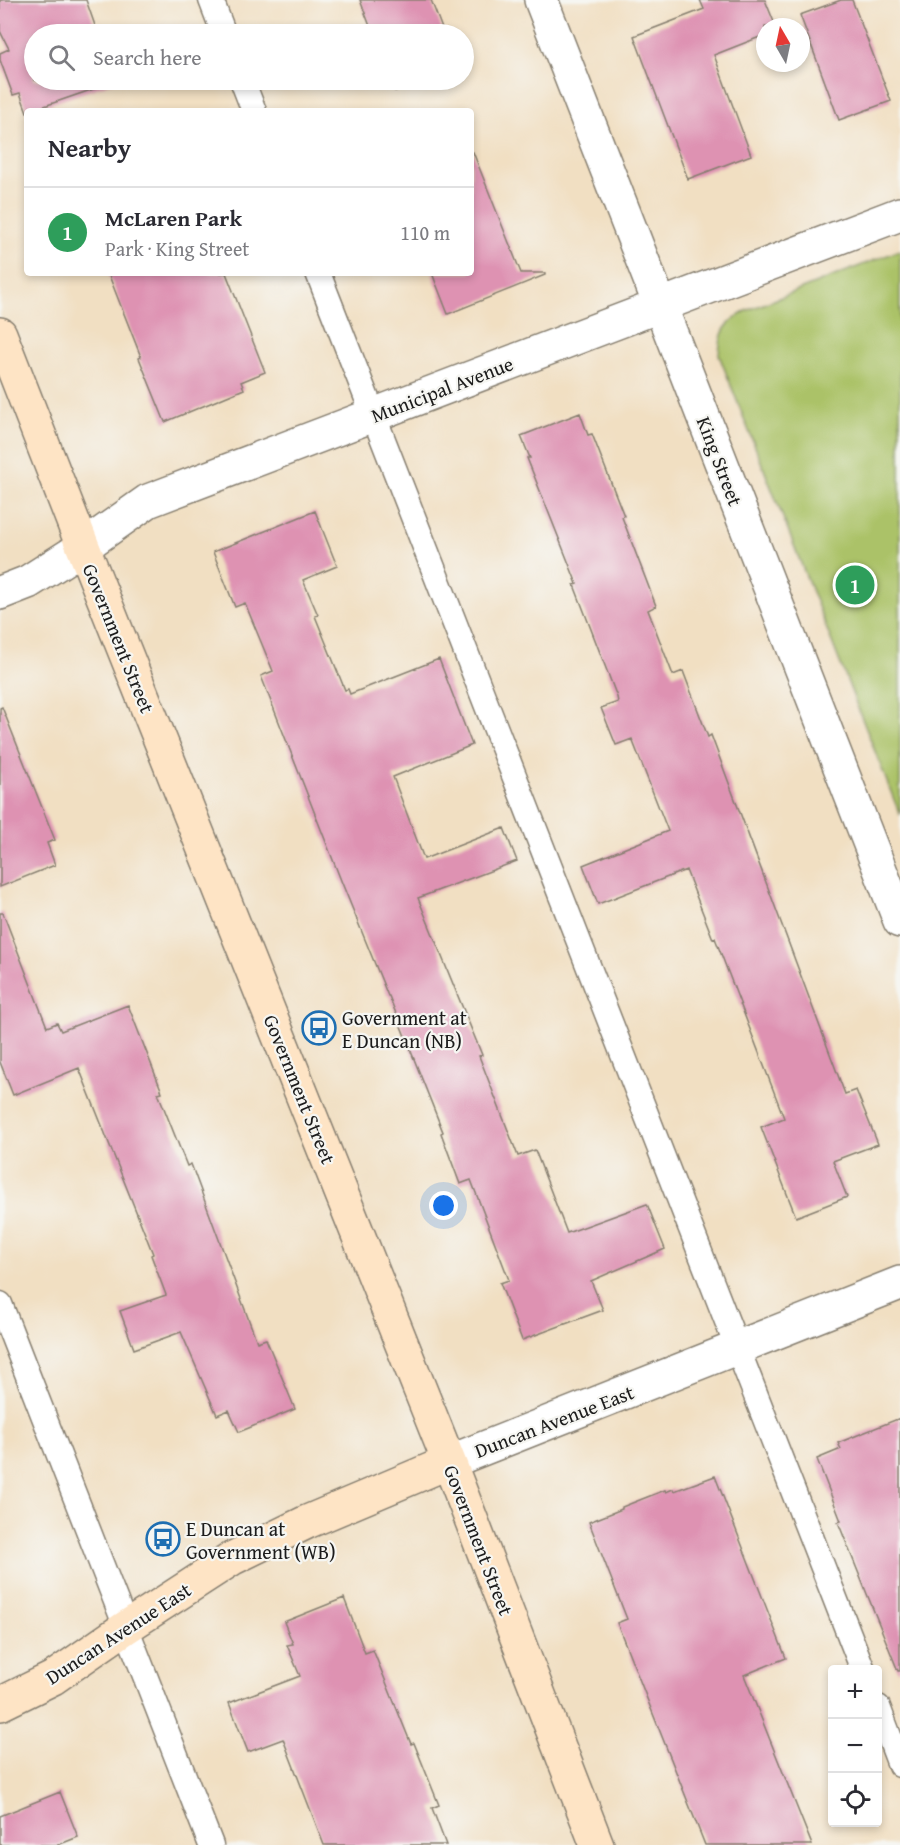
<!DOCTYPE html>
<meta charset="utf-8">
<style>
body{margin:0;font-family:"Gentium Book Plus",serif;background:#f7f7f7;color:#2b2b33}
.controls{position:absolute;right:18px;bottom:18px;display:grid;overflow:hidden;border-radius:6px;box-shadow:0 3px 9px #0003}
.controls button{width:54px;height:54px;display:grid;place-items:center;padding:0;border:0;border-bottom:2px solid #e1e1e2;background:#fff;color:#2b2b33;font:30px sans-serif}
.compass{position:absolute;left:756px;top:18px;width:54px;height:54px;border-radius:50%;background:#fff;box-shadow:0 3px 9px #0003;rotate:351deg}
.you{position:absolute;left:444px;top:1206px;width:21px;height:21px;margin:-15px;border:4px solid #fff;border-radius:50%;background:#1a73e8;box-shadow:0 0 0 9px #1a73e833}
.badge{display:grid;place-items:center;width:39px;height:39px;border-radius:50%;background:#1f6fb2;color:#fff;font-size:20px;font-weight:700}
.pin{position:absolute;translate:-50% -50%;border:3px solid #fff;box-shadow:0 2px 6px #0006}
.list{margin:0;padding:0;list-style:none}
h2{display:flex;justify-content:space-between;align-items:center;height:78px;margin:0;padding:0 24px;font-size:26px}
h2 small{font-size:20px;font-weight:400;color:#7c7c81}
.list li{display:grid;grid-template-columns:39px 1fr auto;gap:18px;align-items:center;box-sizing:border-box;height:90px;padding:0 24px;border-top:2px solid #e1e1e2}
.list b{display:block;font-size:22px;white-space:nowrap}
.list p{margin:0;font-size:20px;white-space:nowrap;color:#7c7c81}
.list em{font-size:20px;font-style:normal;color:#7c7c81}
.icon{flex:none;width:33px;height:33px;fill:none;stroke:currentColor;stroke-width:2;stroke-linecap:round;stroke-linejoin:round}
.map{position:relative;flex:none;width:900px;height:1845px;overflow:hidden}
.search{position:absolute;background:#fff;box-shadow:0 3px 9px #0003;left:24px;top:24px;width:450px;height:66px;display:flex;align-items:center;gap:15px;box-sizing:border-box;padding:0 21px;border-radius:33px;color:#7c7c81;font-size:22px}
.panel{position:absolute;background:#fff;box-shadow:0 3px 9px #0003;left:24px;top:108px;width:450px;height:168px;border-radius:6px}
.map>svg:first-child{display:block}
.green{fill:#abc267;stroke:#646f42;stroke-width:1.5}
.building{fill:#de92b2}
.lines{fill:none;stroke-linecap:round;stroke-linejoin:round}
.lane-casing{stroke:#867e6f;stroke-width:27}
.street-casing{stroke:#867e6f;stroke-width:36}
.secondary-casing{stroke:#867e6f;stroke-width:36}
.lane{stroke:#fff;stroke-width:24}
.street{stroke:#fff;stroke-width:33}
.secondary{stroke:#fee4c5;stroke-width:33}
.labels{text-anchor:middle;dominant-baseline:central;stroke-width:4.5;stroke-linejoin:round;paint-order:stroke}
.street-label{font-size:20px;fill:#1c1c1c;stroke:#f6f6f2}
.poi-label{font-size:20px;fill:#1c1c1c;stroke:#f6f6f2;text-anchor:start}
</style>
<div class="map">
<svg width="900" height="1845" viewBox="0 0 900 1845">
<rect width="100%" height="100%" fill="#f6f6f2"/>
<filter id="ink" filterUnits="userSpaceOnUse"><feTurbulence type="fractalNoise" baseFrequency=".0167" numOctaves="2"/><feDisplacementMap in="SourceGraphic" scale="12" xChannelSelector="R" yChannelSelector="G"/><feConvolveMatrix kernelMatrix="1 2 1 2 8 2 1 2 1" color-interpolation-filters="sRGB"/></filter>
<filter id="wash" filterUnits="userSpaceOnUse"><feTurbulence type="fractalNoise" baseFrequency=".008" numOctaves="4" result="noise"/><feDisplacementMap in="SourceGraphic" scale="24" xChannelSelector="R" yChannelSelector="G"/><feGaussianBlur stdDeviation="1.35" result="paint"/><feColorMatrix in="noise" values="0 0 0 0 0 0 0 0 0 0 0 0 0 0 0 0 0 1.4 0 .05"/><feComposite in="paint" operator="in"/></filter>
<g filter="url(#wash)">
<rect width="100%" height="100%" fill="#f1dfc2"/>
<path class="green" d="M 900,250 L 900,815 L 719,355 C 720,330 725,324 746,311 Z"/>
<g id="blocks">
<path class="building" d="M 0,0 L 86,0 L 98,34 L 34,34 L 34,80 L 113,80 L 114,82 L 27,112 L 20,93 L 13,95 L 0,60 L 0,53 L 9,49 L 0,31 Z
M 360,0 L 431,0 L 444,34 L 373,34 Z
M 700,0 L 765,0 L 776,27 L 765,27 L 765,35 L 714,55 L 751,155 L 688,179 L 634,36 L 704,9 Z
M 841,0 L 852,0 L 891,101 L 839,120 L 800,15 Z
M 390,80 L 424,80 L 395,91 Z
M 471,152 L 473,152 L 521,273 L 545,273 L 545,275 L 448,314 L 432,273 L 471,273 Z
M 108,273 L 226,273 L 265,372 L 241,382 L 244,389 L 165,422 L 139,358 L 141,357 Z
M 580,413 L 588,435 L 592,434 L 624,516 L 622,517 L 656,606 L 648,610 L 673,675 L 683,671 L 708,737 L 711,735 L 845,1094 L 856,1090 L 878,1144 L 833,1161 L 847,1197 L 796,1217 L 761,1127 L 784,1118 L 715,938 L 713,939 L 686,870 L 598,904 L 583,865 L 668,831 L 632,739 L 616,745 L 601,708 L 618,702 L 617,697 L 574,585 L 577,584 L 527,458 L 530,458 L 521,436 Z
M 315,511 L 337,566 L 303,580 L 318,615 L 315,616 L 345,690 L 348,689 L 350,694 L 439,659 L 472,745 L 393,777 L 424,859 L 504,828 L 517,861 L 418,898 L 482,1055 L 479,1056 L 518,1156 L 535,1150 L 567,1233 L 647,1204 L 665,1249 L 591,1281 L 603,1310 L 522,1340 L 500,1283 L 509,1280 L 471,1180 L 460,1184 L 441,1133 L 443,1132 L 389,996 L 388,996 L 342,883 L 261,676 L 273,671 L 245,603 L 235,607 L 213,552 Z
M 2,707 L 55,840 L 47,843 L 55,865 L 0,887 L 0,708 Z
M 0,913 L 3,913 L 47,1027 L 57,1023 L 61,1031 L 128,1005 L 162,1092 L 158,1093 L 187,1166 L 191,1164 L 257,1342 L 266,1339 L 295,1409 L 239,1432 L 229,1410 L 217,1415 L 181,1332 L 134,1349 L 120,1311 L 166,1295 L 151,1255 L 153,1254 L 79,1068 L 13,1095 L 0,1062 Z
M 900,1418 L 900,1671 L 898,1671 L 838,1522 L 841,1521 L 817,1459 L 841,1449 L 838,1443 Z
M 715,1476 L 786,1658 L 744,1675 L 812,1845 L 705,1845 L 617,1623 L 627,1619 L 589,1522 L 622,1509 L 622,1507 L 665,1490 L 666,1492 L 673,1489 L 674,1491 Z
M 344,1598 L 365,1653 L 373,1650 L 411,1744 L 414,1743 L 439,1805 L 432,1808 L 446,1845 L 324,1845 L 283,1739 L 248,1752 L 229,1703 L 300,1676 L 287,1645 L 293,1644 L 284,1622 Z
M 60,1792 L 78,1837 L 58,1845 L 0,1845 L 0,1816 Z"/>
</g>
</g>
<g filter="url(#ink)">
<use href="#blocks" fill-opacity="0" stroke="#867e6f" stroke-width="1.5"/>
<g class="lines">
<defs>
<path id="lane" d="M 211,0 L 224,34
M 242,80 L 254,111
M 318,273 L 863,1670
M 0,1304 L 211,1845
M 878,1707 L 900,1765"/>
<path id="street" d="M 541,0 L 900,921
M 0,593 L 28,582 L 83,547 L 148,501 L 900,214
M 449,1462 L 900,1283"/>
<path id="secondary" d="M 0,334 L 83,547 L 449,1462 L 597,1845
M 0,1704 L 53,1678 L 125,1628 L 233,1558 L 307,1522 L 449,1462"/>
</defs>
<use href="#lane" class="lane-casing"/>
<use href="#street" class="street-casing"/>
<use href="#secondary" class="secondary-casing"/>
<use href="#lane" class="lane"/>
<use href="#street" class="street"/>
<use href="#secondary" class="secondary"/>
</g>
</g>
<defs>
<symbol id="bus-ring" viewBox="-11 -11 22 22"><circle r="9.5" fill="#f6f6f2" stroke="#1f6fb2" stroke-width="1.5"/><path d="M-5-6H5V4H4V6H2V4H-2V6H-4V4H-5ZM-3.5-4V0h7V-4ZM-3.5 1.2v1.5H-2V1.2ZM2 1.2v1.5H3.5V1.2Z" fill="#1f6fb2"/></symbol>
</defs>
<g fill-rule="evenodd">
<use href="#bus-ring" x="300" y="1009" width="38" height="38"/>
<use href="#bus-ring" x="144" y="1520" width="38" height="38"/>
</g>
<g class="labels">
<g class="street-label">
<text transform="translate(442 389) rotate(-21)">Municipal Avenue</text>
<text transform="translate(720 461) rotate(69)">King Street</text>
<text transform="translate(119 638) rotate(68)">Government Street</text>
<text transform="translate(300 1089) rotate(68)">Government Street</text>
<text transform="translate(554 1421) rotate(-21)">Duncan Avenue East</text>
<text transform="translate(479 1540) rotate(69)">Government Street</text>
<text transform="translate(118 1633) rotate(-33)">Duncan Avenue East</text>
</g>
<g class="poi-label">
<text x="342" y="1017">Government at<tspan x="342" dy="23">E Duncan (NB)</tspan></text>
<text x="186" y="1528">E Duncan at<tspan x="186" dy="23">Government (WB)</tspan></text>
</g>
</g>
</svg>
<div class="controls">
<button>+</button>
<button>−</button>
<button><svg class="icon" aria-label="locate" viewBox="0 0 24 24"><circle cx="12" cy="12" r="6"/><path d="M12 2v4M12 18v4M2 12h4M18 12h4"/></svg></button>
</div>
<svg class="compass" viewBox="-18 -18 36 36"><path d="M0-13l5 13h-10z" fill="#e53935"/><path d="M0 13l5-13h-10z" fill="#7c7c81"/></svg>
<div class="you"></div>
<div class="pin badge" style="left:855px;top:585px;background:#2e9e5b">1</div>
<div class="search"><svg class="icon" aria-label="search" viewBox="0 0 24 24"><circle cx="10" cy="10" r="6"/><path d="M15 15l6 6"/></svg>Search here</div>
<section class="panel">
<h2>Nearby<small></small></h2>
<ul class="list">
<li><span class="badge" style="background:#2e9e5b">1</span><div><b>McLaren Park</b><p>Park · King Street</p></div><em>110 m</em></li>
</ul>
</section>
</div>
